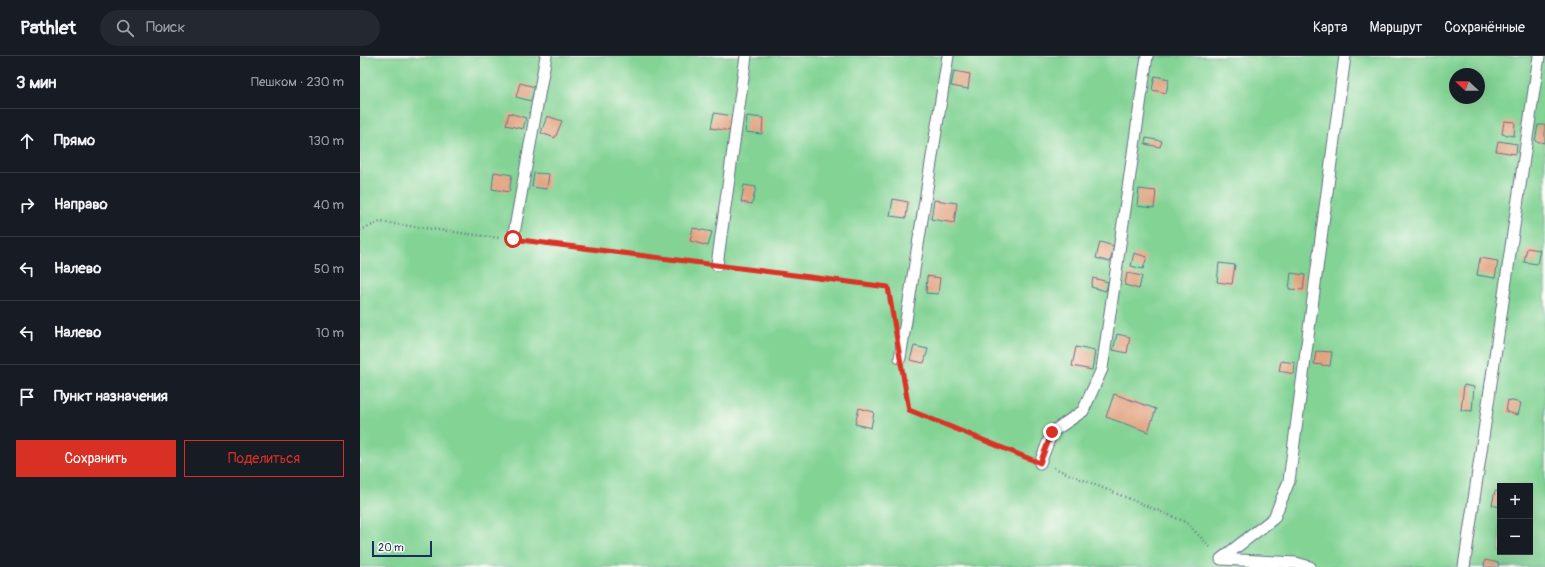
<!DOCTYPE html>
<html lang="ru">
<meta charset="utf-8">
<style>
body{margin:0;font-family:Pangolin,sans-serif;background:#242831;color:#f1f3f6}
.controls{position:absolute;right:12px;bottom:12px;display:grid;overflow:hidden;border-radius:0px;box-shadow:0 4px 16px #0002}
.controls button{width:36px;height:36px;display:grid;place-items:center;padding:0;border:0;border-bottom:1px solid #363941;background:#171b24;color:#f1f3f6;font:20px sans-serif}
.compass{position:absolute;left:1089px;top:12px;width:36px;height:36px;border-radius:50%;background:#171b24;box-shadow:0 4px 16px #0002;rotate:292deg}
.scale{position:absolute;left:12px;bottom:10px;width:60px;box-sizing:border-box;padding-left:4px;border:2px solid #1b2f5e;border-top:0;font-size:11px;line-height:14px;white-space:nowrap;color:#1b2f5e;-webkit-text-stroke:3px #fdfcf7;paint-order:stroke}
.stop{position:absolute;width:12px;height:12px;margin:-9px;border:3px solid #d93025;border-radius:50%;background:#fff}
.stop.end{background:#d93025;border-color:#fff;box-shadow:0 1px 4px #0008}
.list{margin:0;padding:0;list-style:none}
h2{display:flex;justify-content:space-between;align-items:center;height:52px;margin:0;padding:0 16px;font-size:17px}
h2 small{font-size:13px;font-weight:400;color:#9ea1a6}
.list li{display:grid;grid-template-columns:26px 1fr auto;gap:12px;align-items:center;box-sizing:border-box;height:64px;padding:0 16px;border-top:1px solid #363941}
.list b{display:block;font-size:15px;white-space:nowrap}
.list em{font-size:13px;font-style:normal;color:#9ea1a6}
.actions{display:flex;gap:8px;padding:12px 16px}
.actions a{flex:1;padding:9px 0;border:1px solid #d93025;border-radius:0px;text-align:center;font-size:14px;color:#d93025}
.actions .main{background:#d93025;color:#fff}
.icon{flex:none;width:22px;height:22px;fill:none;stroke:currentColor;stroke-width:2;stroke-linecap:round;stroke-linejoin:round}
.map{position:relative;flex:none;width:1185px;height:511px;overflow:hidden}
header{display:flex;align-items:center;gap:24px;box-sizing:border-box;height:56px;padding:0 20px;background:#171b24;border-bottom:1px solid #363941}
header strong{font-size:19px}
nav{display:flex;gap:22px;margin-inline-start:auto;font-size:14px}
.search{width:280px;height:36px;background:#242831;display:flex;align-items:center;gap:10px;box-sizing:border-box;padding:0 14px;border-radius:22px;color:#9ea1a6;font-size:15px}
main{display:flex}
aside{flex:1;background:#171b24}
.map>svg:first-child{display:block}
.green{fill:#82d394;stroke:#4e8179;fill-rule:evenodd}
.building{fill:#e2a381}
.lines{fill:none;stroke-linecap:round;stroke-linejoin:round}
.service-casing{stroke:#646f83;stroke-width:13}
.path{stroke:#646f83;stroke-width:2.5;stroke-dasharray:1 3;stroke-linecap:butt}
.service{stroke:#fff;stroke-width:11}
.route{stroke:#d93025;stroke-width:5}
</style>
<header>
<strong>Pathlet</strong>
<div class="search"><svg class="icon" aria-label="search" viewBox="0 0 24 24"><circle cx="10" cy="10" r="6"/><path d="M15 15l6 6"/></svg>Поиск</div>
<nav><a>Карта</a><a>Маршрут</a><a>Сохранённые</a></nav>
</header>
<main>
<aside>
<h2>3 мин<small>Пешком · 230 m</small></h2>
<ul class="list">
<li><svg class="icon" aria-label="ahead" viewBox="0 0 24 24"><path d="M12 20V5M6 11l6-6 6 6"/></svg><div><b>Прямо</b></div><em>130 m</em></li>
<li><svg class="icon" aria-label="right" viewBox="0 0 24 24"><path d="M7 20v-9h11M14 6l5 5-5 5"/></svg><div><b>Направо</b></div><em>40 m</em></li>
<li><svg class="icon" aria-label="left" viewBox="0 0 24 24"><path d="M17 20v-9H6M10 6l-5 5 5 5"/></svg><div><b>Налево</b></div><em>50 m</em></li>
<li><svg class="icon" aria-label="left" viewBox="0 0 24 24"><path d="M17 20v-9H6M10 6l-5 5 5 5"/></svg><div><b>Налево</b></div><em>10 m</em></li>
<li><svg class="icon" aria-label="arrive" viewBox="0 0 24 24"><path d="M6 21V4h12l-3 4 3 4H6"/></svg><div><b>Пункт назначения</b></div></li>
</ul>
<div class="actions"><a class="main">Сохранить</a><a>Поделиться</a></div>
</aside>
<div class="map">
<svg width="1185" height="511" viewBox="0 0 1185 511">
<rect width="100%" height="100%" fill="#fdfcf7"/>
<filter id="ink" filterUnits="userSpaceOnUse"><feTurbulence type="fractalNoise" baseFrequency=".025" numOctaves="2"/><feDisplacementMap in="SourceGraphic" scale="8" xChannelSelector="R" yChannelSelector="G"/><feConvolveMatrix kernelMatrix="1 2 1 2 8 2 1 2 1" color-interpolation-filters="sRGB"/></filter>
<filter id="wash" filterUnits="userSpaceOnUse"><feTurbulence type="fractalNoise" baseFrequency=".012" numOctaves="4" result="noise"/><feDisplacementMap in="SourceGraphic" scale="16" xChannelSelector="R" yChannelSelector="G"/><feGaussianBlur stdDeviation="0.9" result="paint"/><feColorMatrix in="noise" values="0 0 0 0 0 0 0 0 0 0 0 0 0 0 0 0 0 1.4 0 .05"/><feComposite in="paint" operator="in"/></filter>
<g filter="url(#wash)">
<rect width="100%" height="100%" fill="#ede5c7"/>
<path class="green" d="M 0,0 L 1185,0 L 1185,511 L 0,511 ZM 1095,18 L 1119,18 L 1119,42 L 1095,42 ZM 1140,430 L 1170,430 L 1170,496 L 1140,496 Z"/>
<g id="blocks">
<path class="building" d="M 594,15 L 610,18 L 608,33 L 591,30 Z
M 795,20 L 809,23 L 806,37 L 792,34 Z
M 160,27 L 175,31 L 171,45 L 156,41 Z
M 149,57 L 166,62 L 163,73 L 146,69 Z
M 354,57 L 373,60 L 370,75 L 351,72 Z
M 187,60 L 202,65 L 195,82 L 181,77 Z
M 387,60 L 403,62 L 402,78 L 385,76 Z
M 1144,65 L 1155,66 L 1154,80 L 1142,78 Z
M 1178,69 L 1185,69 L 1185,87 L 1175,85 Z
M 786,82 L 802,85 L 800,91 L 785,88 Z
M 1138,85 L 1157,88 L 1156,98 L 1136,95 Z
M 134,116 L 152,119 L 149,136 L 132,133 Z
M 174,117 L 189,118 L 187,133 L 172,131 Z
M 384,129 L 396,131 L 392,148 L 381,146 Z
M 779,133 L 796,135 L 794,152 L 777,150 Z
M 533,143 L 548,146 L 546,162 L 530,160 Z
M 574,144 L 597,147 L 594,167 L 571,163 Z
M 333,172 L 352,176 L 348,190 L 330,185 Z
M 740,186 L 754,190 L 750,206 L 736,202 Z
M 1167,192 L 1180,194 L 1177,208 L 1164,206 Z
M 774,197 L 787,201 L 783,213 L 771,210 Z
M 1120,202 L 1138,205 L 1135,222 L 1117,219 Z
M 859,207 L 875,209 L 872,228 L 857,226 Z
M 767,217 L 782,220 L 779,233 L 765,229 Z
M 931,217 L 945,219 L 943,234 L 929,233 Z
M 567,220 L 580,222 L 578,238 L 566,237 Z
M 733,222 L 748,226 L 746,235 L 731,231 Z
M 757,278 L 770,281 L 767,297 L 753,294 Z
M 554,290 L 568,293 L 564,307 L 550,304 Z
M 716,291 L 735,295 L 732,314 L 712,310 Z
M 956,295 L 972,296 L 970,310 L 954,308 Z
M 921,305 L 935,307 L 934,318 L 919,315 Z
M 1104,329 L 1114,331 L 1112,355 L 1101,354 Z
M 754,338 L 796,353 L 788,376 L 746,361 Z
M 1148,344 L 1161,347 L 1158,359 L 1146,356 Z
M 499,352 L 514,356 L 511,372 L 495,368 Z
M 1135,435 L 1140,436 L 1140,451 L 1132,449 Z
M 1125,504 L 1139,507 L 1138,511 L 1124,511 Z"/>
</g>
</g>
<g filter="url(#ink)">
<use href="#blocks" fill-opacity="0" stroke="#646f83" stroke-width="1"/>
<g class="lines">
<defs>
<path id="service" d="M 153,183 L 186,0
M 357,209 L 386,0
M 540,302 L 588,0
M 680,407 L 692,376 L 723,355 L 742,313 L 787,0
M 861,503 L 914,462 L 929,425 L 985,0
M 861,503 L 936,507 L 950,511
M 1104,511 L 1179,0"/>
</defs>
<use href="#service" class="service-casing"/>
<path class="path" d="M 0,174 L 20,166 L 139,182
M 168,185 L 342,207
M 372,211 L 528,231 L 532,251
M 543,317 L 549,354 L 667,402
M 694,412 L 826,466 L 851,492"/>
<use href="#service" class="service"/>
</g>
</g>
<g class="lines" filter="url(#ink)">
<path class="route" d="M 153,183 L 528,231 L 549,354 L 680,407 L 692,376"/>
</g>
</svg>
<div class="controls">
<button>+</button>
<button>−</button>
</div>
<svg class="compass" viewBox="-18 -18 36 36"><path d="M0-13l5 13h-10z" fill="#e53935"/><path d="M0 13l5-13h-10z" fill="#9ea1a6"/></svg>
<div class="scale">20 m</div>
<div class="stop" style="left:153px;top:183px"></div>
<div class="stop end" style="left:692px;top:376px"></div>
</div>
</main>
